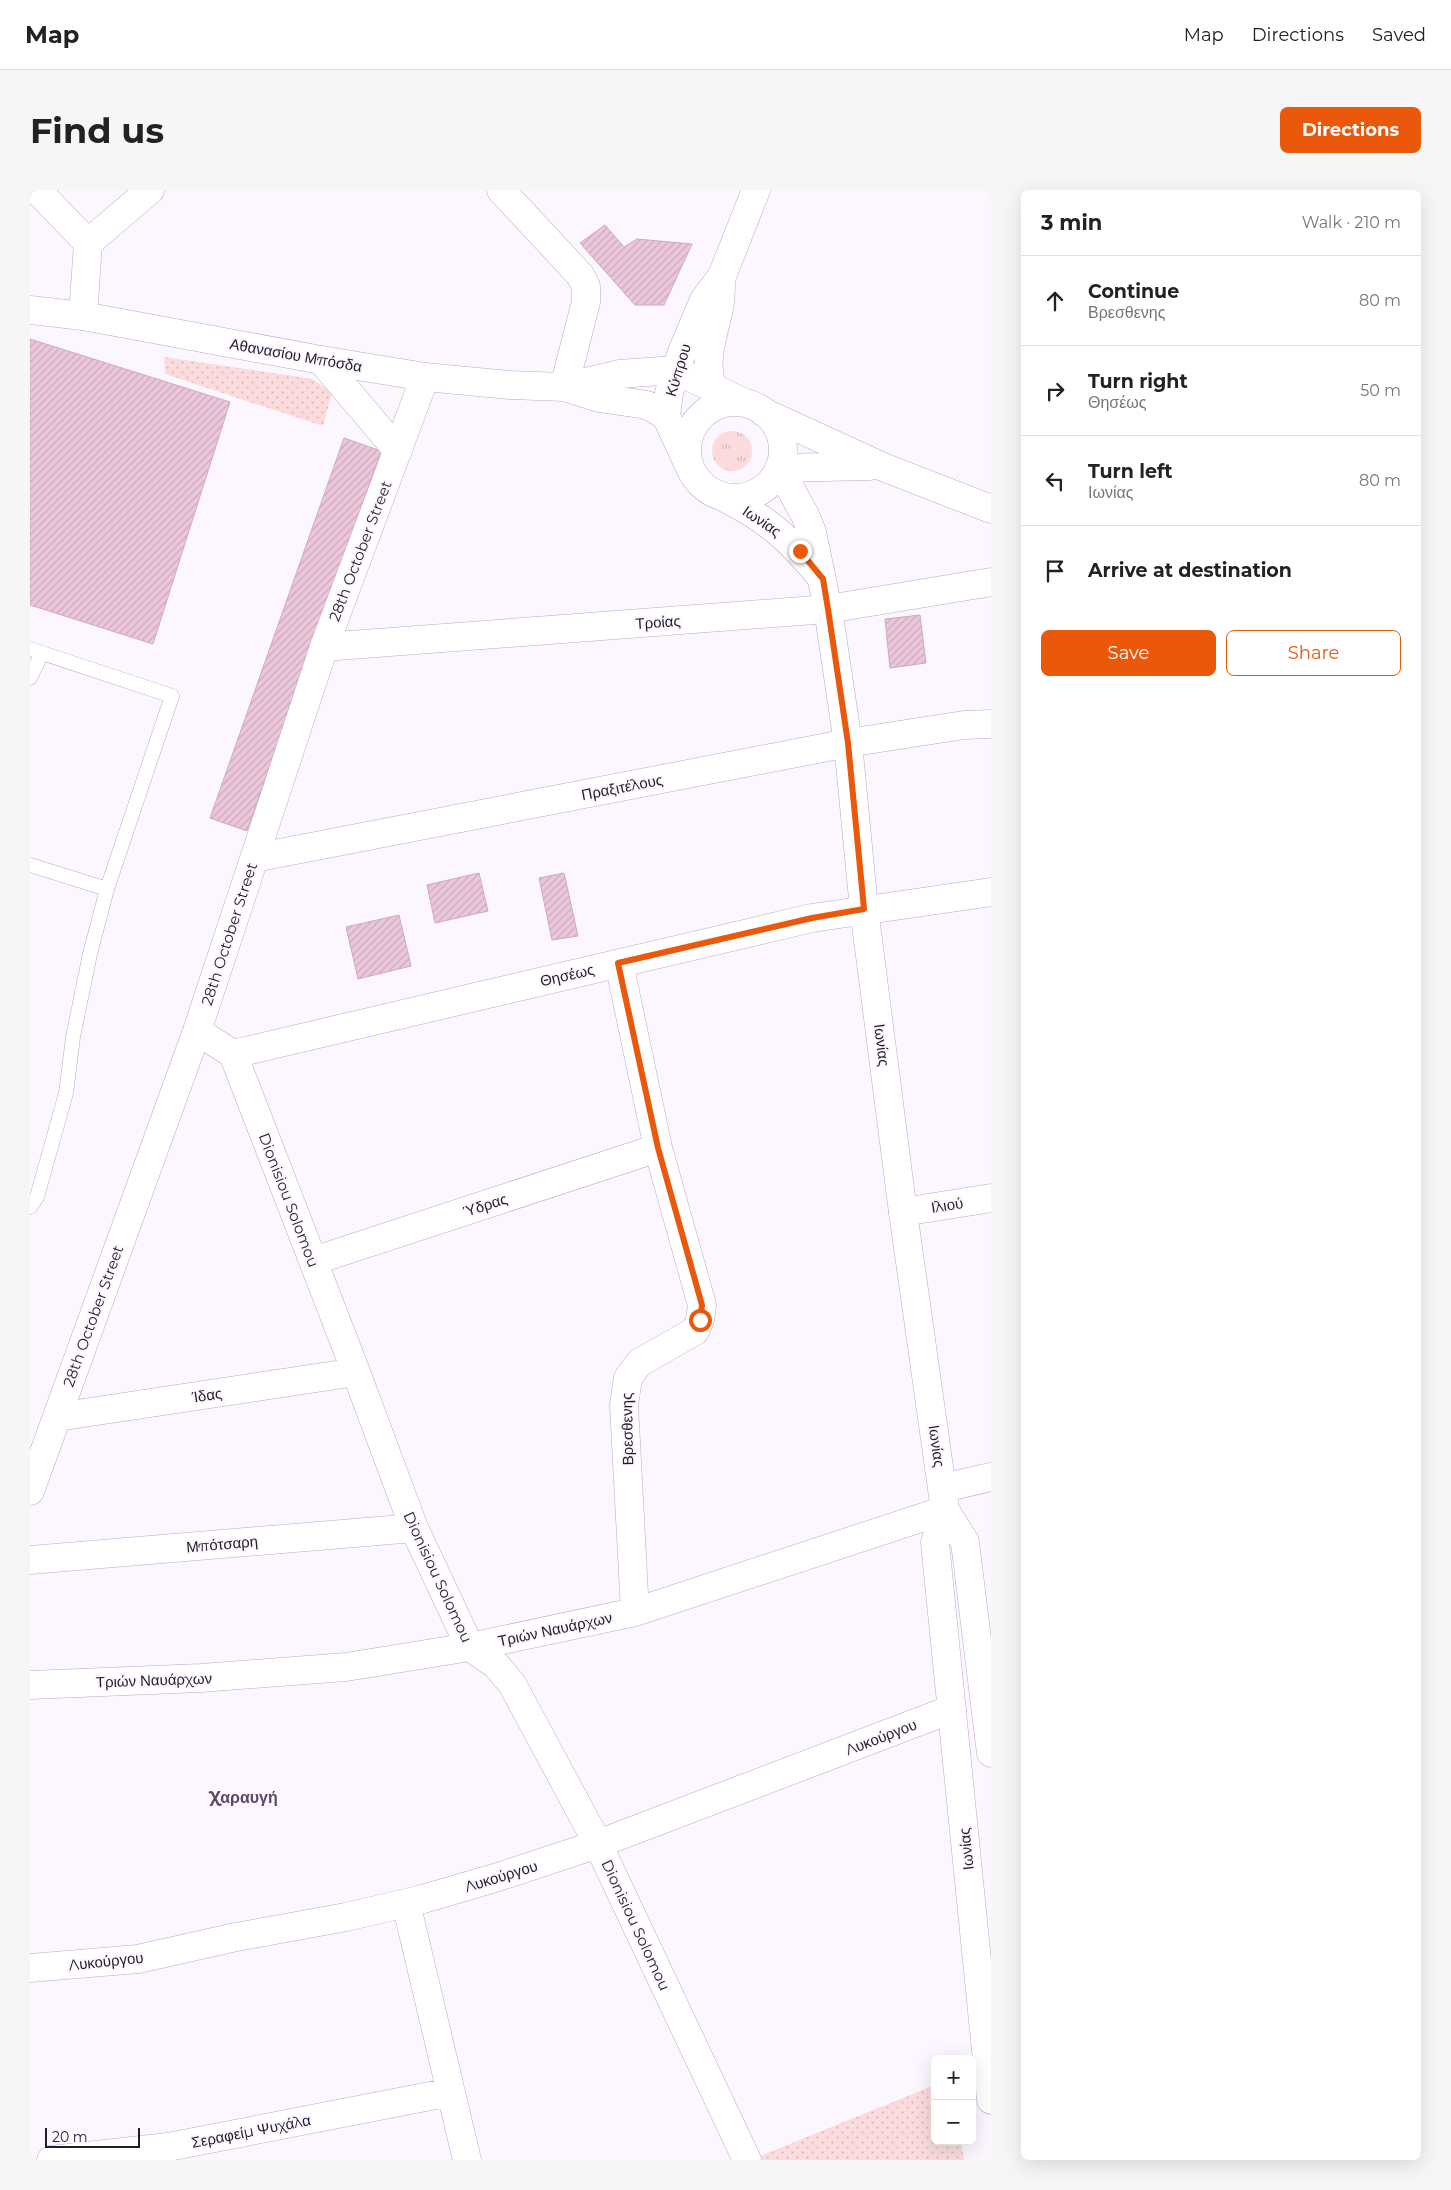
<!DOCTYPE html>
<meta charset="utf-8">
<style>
body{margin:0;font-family:Montserrat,sans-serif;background:#f6f6f6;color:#222}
.controls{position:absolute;right:15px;bottom:15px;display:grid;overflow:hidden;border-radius:8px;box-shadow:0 5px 20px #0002}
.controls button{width:45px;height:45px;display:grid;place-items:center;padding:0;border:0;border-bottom:1px solid #e0e0e0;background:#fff;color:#222;font:25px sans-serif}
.scale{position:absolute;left:15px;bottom:12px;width:95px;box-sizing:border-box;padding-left:5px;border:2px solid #241d28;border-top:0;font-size:14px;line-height:18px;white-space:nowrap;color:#241d28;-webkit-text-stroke:4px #fcf7fe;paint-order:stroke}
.stop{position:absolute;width:15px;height:15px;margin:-11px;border:4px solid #ea580c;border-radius:50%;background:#fff}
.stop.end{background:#ea580c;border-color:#fff;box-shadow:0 1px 5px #0008}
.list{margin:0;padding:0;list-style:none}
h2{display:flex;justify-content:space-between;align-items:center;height:65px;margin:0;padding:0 20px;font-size:21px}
h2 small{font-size:16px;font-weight:400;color:#767676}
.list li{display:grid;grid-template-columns:32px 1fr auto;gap:15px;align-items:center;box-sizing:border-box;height:90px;padding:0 20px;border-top:1px solid #e0e0e0}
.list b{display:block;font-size:19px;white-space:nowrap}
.list p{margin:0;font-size:16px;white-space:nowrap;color:#767676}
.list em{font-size:16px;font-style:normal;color:#767676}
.actions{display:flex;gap:10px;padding:15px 20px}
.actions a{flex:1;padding:11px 0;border:1px solid #ea580c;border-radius:8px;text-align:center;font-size:18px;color:#ea580c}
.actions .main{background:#ea580c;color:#fff}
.icon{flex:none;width:28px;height:28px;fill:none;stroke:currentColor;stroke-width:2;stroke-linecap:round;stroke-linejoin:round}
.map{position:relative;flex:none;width:961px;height:1970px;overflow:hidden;border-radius:8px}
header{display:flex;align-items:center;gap:30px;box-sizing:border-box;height:70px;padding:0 25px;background:#fff;border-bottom:1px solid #e0e0e0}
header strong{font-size:24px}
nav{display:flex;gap:28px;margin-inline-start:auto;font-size:18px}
.intro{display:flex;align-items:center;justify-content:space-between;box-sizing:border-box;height:120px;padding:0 30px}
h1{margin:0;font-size:35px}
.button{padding:12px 22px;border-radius:8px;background:#ea580c;color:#fff;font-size:18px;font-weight:700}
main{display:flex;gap:30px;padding:0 30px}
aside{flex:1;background:#fff;border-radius:8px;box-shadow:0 5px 20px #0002}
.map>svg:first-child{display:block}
.grass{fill:url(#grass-tufts)}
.park{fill:url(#park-dots)}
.building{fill:url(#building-hatch);stroke:#cfaabd}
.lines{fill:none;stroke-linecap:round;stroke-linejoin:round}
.lane-casing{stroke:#bca7c6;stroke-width:15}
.street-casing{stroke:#bca7c6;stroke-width:29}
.secondary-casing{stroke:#bca7c6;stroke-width:29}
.lane{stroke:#fff;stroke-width:14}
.street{stroke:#fff;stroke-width:28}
.secondary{stroke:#fff;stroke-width:28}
.route{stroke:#ea580c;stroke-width:6}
.labels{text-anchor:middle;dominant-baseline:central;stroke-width:4.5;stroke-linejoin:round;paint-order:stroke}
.street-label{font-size:15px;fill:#241d28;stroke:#fcf7fe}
.neighbourhood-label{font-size:16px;font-weight:bold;fill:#5c4965;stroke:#fcf7fe}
</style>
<header>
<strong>Map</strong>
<nav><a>Map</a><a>Directions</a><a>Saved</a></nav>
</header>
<div class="intro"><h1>Find us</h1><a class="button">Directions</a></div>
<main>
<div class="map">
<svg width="961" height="1970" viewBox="0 0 961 1970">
<defs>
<pattern id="grass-tufts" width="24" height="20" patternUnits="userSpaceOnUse" patternTransform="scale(1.25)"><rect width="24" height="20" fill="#fbdbdc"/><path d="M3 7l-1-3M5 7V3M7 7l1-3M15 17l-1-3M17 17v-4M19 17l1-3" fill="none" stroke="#d7bcbd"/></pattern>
<pattern id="park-dots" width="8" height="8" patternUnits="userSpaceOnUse" patternTransform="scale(1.25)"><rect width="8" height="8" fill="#fbdbdc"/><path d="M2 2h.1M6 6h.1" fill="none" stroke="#d7bcbd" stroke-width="1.8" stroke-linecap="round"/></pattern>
<pattern id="building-hatch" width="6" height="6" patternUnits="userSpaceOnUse" patternTransform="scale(1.25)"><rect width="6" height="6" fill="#ecc6da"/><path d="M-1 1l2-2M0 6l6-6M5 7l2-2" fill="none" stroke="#caaabb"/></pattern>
</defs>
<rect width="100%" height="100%" fill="#fcf7fe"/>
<path class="grass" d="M682 261a20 20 0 1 1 40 0a20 20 0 1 1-40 0Z"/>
<path class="park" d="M 134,167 L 283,189 L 302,203 L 293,236 L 135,184 Z
M 905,1895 L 905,1951 L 931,1951 L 934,1970 L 732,1970 L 730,1966 Z"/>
<path class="building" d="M 575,35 L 594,57 L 607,49 L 662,54 L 634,115 L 605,115 L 550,53 Z
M 0,149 L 200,212 L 123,454 L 0,415 Z
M 314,248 L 351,261 L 217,641 L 180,628 Z
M 890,425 L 896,473 L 860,478 L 855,429 Z
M 449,683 L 458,721 L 405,733 L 397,695 Z
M 534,683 L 548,746 L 522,750 L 509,688 Z
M 369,725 L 381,776 L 328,789 L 316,737 Z"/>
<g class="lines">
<defs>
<path id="lane" d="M 0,459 L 142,506 L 77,699 L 60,764 L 43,847 L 36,903 L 7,1007 L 0,1017
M 0,488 L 12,463
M 0,675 L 77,699"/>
<path id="street" d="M 7,0 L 58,53 L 53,126
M 58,53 L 120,0
M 291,170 L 368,261
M 733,222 L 853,277 L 961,319
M 749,278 L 839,276
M 294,457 L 798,419 L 961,392
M 224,668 L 818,553 L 934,535 L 961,534
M 589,773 L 628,958 L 672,1115 L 670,1130 L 665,1141 L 609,1173 L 598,1188 L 594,1215 L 605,1422
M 167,841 L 203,864 L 326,1182 L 384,1338 L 440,1457 L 466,1475 L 482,1494 L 568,1654 L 717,1970
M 203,864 L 782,728 L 961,702
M 873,1022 L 961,1008
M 283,1071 L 628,958
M 27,1227 L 326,1182
M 913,1298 L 961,1287
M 0,1301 L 167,841 L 294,457 L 395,187
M 0,1370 L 384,1338
M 0,1495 L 171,1488 L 316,1477 L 440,1457 L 605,1422 L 915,1320
M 376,1713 L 437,1970
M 0,1778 L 108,1769 L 206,1747 L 316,1727 L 393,1709 L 468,1687 L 568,1654 L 922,1519
M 21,1970 L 138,1957 L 421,1902"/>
<path id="secondary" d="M 471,0 L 550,85 L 556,96 L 556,112 L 534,197
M 0,120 L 53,126 L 291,170 L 395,187 L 480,195 L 534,197 L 569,208 L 617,215 L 636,226
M 682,196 C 673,170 684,144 689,118 C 691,109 691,99 691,90
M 534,197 L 589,184 L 645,180 L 715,213
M657 260a48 48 0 1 1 96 0a48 48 0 1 1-96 0Z
M 660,278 L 636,226 L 639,203 L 652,162 L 674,110 L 692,86 L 726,0
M 749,278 L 775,325 L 782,342 L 798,419 L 818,553 L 834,719 L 873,1022 L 915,1320 L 905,1353 L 961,1910
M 693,307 C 737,329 759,348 790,386
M 915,1320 L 935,1352 L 961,1563"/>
</defs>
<use href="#lane" class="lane-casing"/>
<use href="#street" class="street-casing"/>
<use href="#secondary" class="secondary-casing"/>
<use href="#lane" class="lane"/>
<use href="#street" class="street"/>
<use href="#secondary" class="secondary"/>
</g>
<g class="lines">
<path class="route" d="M 670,1130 L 672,1115 L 628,958 L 588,773 L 782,728 L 834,719 L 818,553 L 798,419 L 793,389 L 770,361"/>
</g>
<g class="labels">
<g class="street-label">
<text transform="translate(266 165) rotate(10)">Αθανασίου Μπόσδα</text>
<text transform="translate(648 180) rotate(-73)">Κύπρου</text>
<text transform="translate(732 331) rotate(34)">Ιωνίας</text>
<text transform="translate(330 361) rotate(-69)">28th October Street</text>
<text transform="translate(628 432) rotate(-4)">Τροίας</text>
<text transform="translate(592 597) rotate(-11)">Πραξιτέλους</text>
<text transform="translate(199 744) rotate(-72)">28th October Street</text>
<text transform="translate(537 785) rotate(-13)">Θησέως</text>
<text transform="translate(852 855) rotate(83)">Ιωνίας</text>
<text transform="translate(259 1010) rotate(69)">Dionisiou Solomou</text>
<text transform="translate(455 1015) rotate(-18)">Ύδρας</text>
<text transform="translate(917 1015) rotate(-9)">Ιλιού</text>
<text transform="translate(63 1126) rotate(-70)">28th October Street</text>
<text transform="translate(177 1205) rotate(-8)">Ίδας</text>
<text transform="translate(597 1239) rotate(-91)">Βρεσθενης</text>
<text transform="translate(907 1256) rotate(82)">Ιωνίας</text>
<text transform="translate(192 1354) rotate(-5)">Μπότσαρη</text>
<text transform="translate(408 1387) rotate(65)">Dionisiou Solomou</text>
<text transform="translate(525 1439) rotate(-12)">Τριών Ναυάρχων</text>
<text transform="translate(124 1490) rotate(-2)">Τριών Ναυάρχων</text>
<text transform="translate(851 1547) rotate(-21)">Λυκούργου</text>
<text transform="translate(936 1659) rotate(-96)">Ιωνίας</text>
<text transform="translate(471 1686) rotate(-17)">Λυκούργου</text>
<text transform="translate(606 1735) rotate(65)">Dionisiou Solomou</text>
<text transform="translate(76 1771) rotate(-6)">Λυκούργου</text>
<text transform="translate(221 1941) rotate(-11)">Σεραφείμ Ψυχάλα</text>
</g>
<g class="neighbourhood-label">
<text x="214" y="1607">Χαραυγή</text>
</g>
</g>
</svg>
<div class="controls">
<button>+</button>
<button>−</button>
</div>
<div class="scale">20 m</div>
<div class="stop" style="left:670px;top:1130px"></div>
<div class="stop end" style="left:770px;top:361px"></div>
</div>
<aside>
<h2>3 min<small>Walk · 210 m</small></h2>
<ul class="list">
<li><svg class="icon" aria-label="ahead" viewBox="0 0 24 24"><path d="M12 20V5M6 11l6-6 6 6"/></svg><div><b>Continue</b><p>Βρεσθενης</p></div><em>80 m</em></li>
<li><svg class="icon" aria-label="right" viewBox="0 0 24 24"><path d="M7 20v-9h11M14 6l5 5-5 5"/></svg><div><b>Turn right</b><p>Θησέως</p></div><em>50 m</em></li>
<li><svg class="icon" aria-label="left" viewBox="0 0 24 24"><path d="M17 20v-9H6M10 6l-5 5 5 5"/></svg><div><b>Turn left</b><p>Ιωνίας</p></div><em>80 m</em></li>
<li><svg class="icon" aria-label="arrive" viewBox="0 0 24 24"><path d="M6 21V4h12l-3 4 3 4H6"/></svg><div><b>Arrive at destination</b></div></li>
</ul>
<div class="actions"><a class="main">Save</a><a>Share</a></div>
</aside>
</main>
